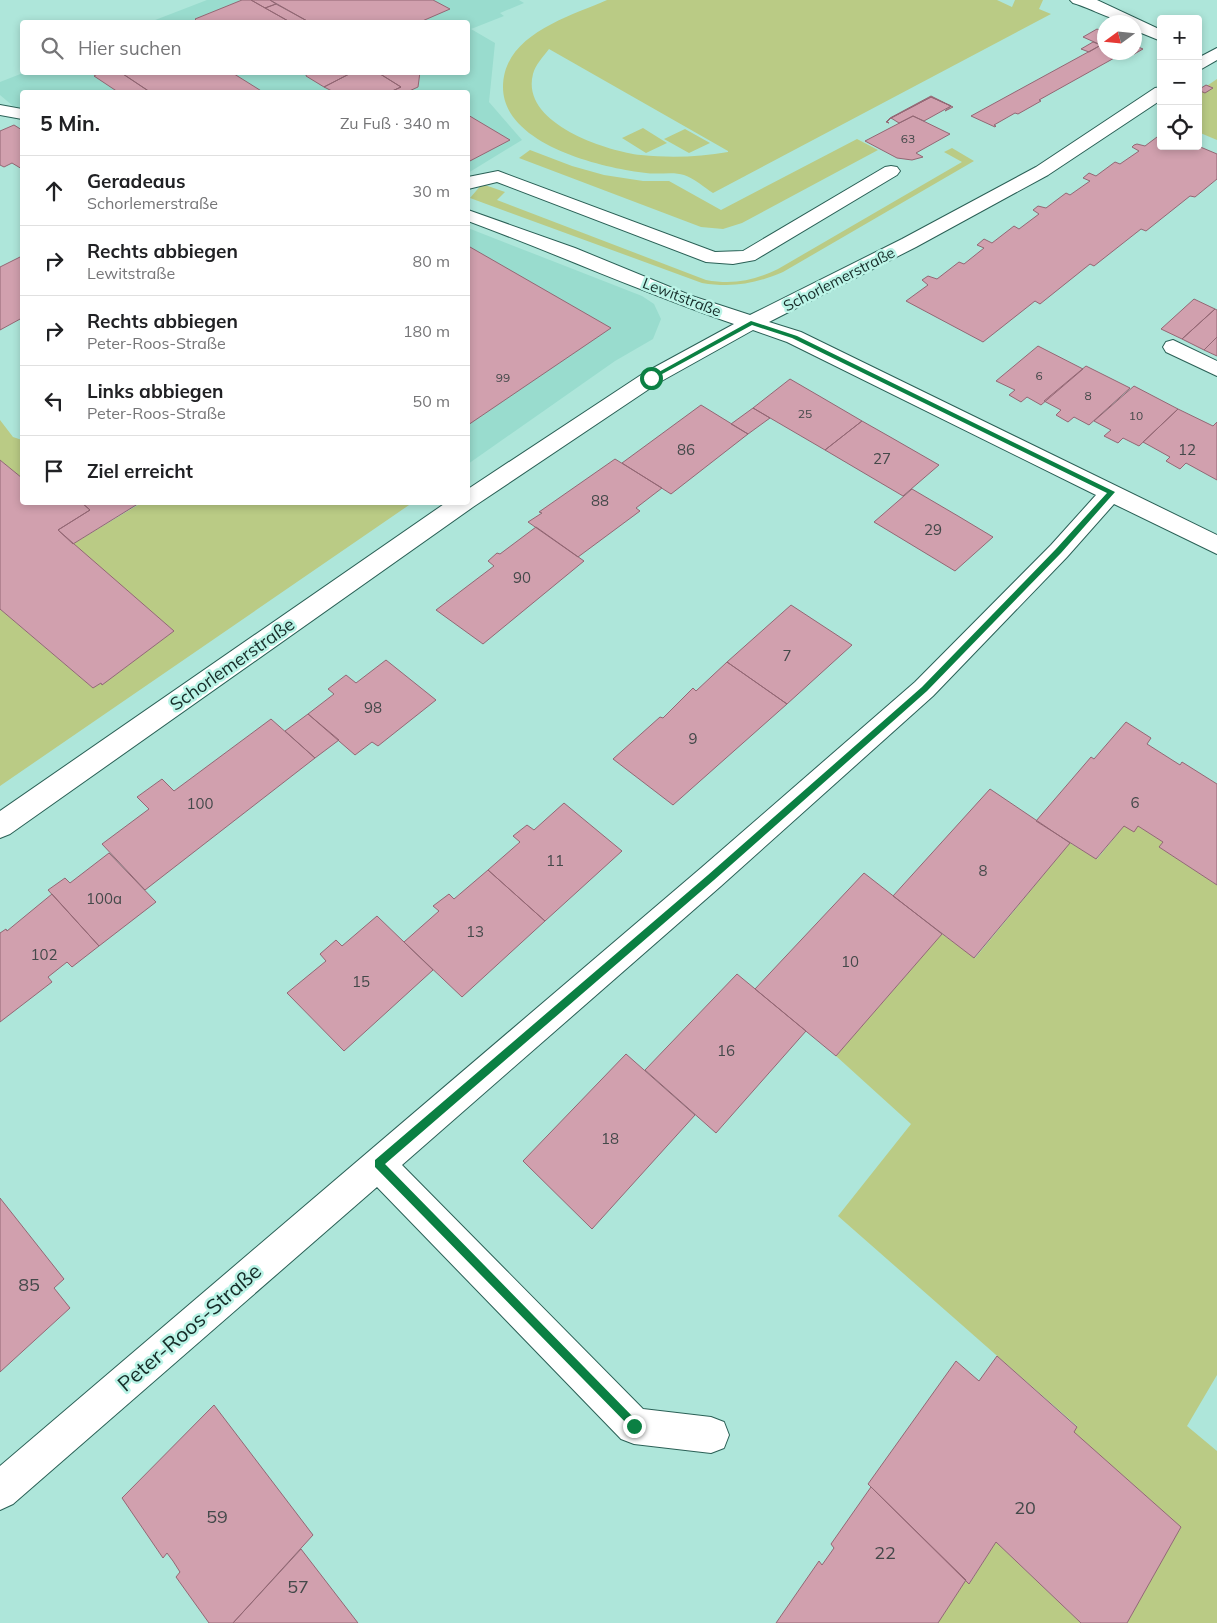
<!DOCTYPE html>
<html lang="de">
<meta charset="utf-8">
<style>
body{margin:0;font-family:Mulish,sans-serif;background:#f6f6f6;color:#202124}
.controls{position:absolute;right:15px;top:15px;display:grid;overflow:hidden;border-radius:5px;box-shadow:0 2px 8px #0003}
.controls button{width:45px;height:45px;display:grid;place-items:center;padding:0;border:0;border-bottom:1px solid #e0e0e0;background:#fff;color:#202124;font:25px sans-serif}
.compass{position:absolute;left:1097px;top:15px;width:45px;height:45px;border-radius:50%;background:#fff;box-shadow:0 2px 8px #0003;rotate:255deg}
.stop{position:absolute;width:15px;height:15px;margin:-11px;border:4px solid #0b8043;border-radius:50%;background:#fff}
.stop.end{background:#0b8043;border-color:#fff;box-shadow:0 1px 5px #0008}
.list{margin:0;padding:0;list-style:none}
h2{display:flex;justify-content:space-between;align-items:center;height:65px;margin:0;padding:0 20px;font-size:21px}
h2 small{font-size:16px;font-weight:400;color:#757577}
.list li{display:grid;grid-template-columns:32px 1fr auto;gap:15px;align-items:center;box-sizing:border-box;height:70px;padding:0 20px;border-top:1px solid #e0e0e0}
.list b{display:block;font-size:19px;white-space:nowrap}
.list p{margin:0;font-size:16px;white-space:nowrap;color:#757577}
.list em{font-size:16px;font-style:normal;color:#757577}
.icon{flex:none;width:28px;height:28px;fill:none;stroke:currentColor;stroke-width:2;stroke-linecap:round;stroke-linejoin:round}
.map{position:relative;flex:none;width:1217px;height:1623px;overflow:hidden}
.search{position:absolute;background:#fff;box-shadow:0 2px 8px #0003;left:20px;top:20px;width:450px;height:55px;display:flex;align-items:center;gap:12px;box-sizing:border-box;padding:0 18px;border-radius:5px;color:#757577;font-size:19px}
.panel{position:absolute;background:#fff;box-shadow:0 2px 8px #0003;left:20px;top:90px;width:450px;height:415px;border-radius:5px}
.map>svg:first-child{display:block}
.built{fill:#99dcce}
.green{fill:#bacb85;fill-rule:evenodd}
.building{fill:#d1a0ae;stroke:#936774}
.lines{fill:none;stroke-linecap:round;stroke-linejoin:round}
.minor-casing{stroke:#2a6056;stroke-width:2}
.minor{fill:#fff;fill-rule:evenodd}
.route{fill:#0b8043}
.labels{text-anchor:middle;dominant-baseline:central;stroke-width:5;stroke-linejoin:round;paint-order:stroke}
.far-number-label{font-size:12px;fill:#44494a}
.far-street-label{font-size:15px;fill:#152c28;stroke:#bbf4e7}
.number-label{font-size:15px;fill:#44494a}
.street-label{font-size:18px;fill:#152c28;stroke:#bbf4e7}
.near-number-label{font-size:18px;fill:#44494a}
.near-street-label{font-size:21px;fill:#152c28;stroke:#bbf4e7}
</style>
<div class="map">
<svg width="1217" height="1623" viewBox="0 0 1217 1623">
<rect width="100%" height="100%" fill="#aee6da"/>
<path class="built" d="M 207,0 L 519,0 L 524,3 L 500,13 L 504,16 L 471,29 L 495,43 L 489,102 L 522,140 L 468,173 L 468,92 L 22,92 L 22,108 L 13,106 L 0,95 L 0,82 L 23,73 L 468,72 L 468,22 L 150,22 Z
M 468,228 L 642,296 L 654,304 L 661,319 L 653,339 L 615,361 L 468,464 Z"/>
<path class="green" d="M 607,0 L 997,0 L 1012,7 L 1015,0 L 1043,0 L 1039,9 L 1051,14 L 713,193 C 705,188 694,178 684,175 C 673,171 658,175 646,173 C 603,168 503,145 503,87 C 503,35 568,17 607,0 ZM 549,49 L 728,151 L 728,152 C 700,157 670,158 641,155 C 606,151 520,123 533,74 C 535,65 543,57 549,49 Z
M 1217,79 L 1217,140 L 1198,132 L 1198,92 Z
M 643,128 L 667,143 L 646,153 L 622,138 Z
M 685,129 L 710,143 L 689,153 L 664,139 Z
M 857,139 L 878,150 L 742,223 L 723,229 L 701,227 L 519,158 L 530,150 L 572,166 L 604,175 L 643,181 L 669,181 L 721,210 Z
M 952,148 L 974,161 L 783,272 C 755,284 732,288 702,283 L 470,198 L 482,184 L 505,192 L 497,200 L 706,280 C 733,285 753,281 778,269 L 962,162 L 944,152 Z
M 0,420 L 13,437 L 22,440 L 22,478 L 0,460 Z
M 141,503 L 412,503 L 0,786 L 0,609 L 93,688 L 101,683 L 102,685 L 174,631 L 73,544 Z
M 1124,826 L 1138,826 L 1163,842 L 1159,847 L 1217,885 L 1217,1375 L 1187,1426 L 1217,1451 L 1217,1623 L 1127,1623 L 1181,1527 L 1074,1432 L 1077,1426 L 838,1216 L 911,1124 L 836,1056 L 942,934 L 975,958 L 1070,843 L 1097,859 Z
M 996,1542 L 1081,1623 L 938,1623 L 966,1580 L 970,1583 Z"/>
<path class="building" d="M 242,0 L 251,0 L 290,22 L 192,22 L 197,21 L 195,19 Z
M 251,0 L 270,0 L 276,4 L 265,8 Z
M 270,0 L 433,0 L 450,9 L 420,22 L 309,22 Z
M 276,4 L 309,22 L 290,22 L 265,8 Z
M 1097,29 L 1104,32 L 1104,52 L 1125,52 L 1039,100 L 1041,101 L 1018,114 L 1015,113 L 994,125 L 996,126 L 995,127 L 971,116 L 1101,45 L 1083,37 Z
M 1093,42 L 1101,45 L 1089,52 L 1081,49 Z
M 1136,46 L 1143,49 L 1129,57 L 1122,54 L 1134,52 Z
M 101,72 L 120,72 L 150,92 L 155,92 L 118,92 L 94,76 Z
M 120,72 L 231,72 L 263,92 L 150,92 Z
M 307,72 L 353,72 L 324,87 L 306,76 Z
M 353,72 L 377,72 L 401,87 L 390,92 L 334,92 L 324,87 Z
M 377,72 L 420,72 L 418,87 L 407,92 L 390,92 L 401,87 Z
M 1206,85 L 1213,88 L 1205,93 L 1198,90 Z
M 931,96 L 953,107 L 945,111 L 951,106 L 931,97 L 891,118 L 887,122 L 889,123 L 886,122 L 890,118 Z
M 931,97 L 951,106 L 924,121 L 913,116 L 899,123 L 891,118 Z
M 468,115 L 510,140 L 468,162 Z
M 913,116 L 950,134 L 916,153 L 923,157 L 912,160 L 897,158 L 865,141 Z
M 14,125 L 22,130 L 22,169 L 12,163 L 4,167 L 0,165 L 0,131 Z
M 1161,134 L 1161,146 L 1198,146 L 1217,154 L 1217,179 L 1195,197 L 1190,196 L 1146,231 L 1141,229 L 1094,266 L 1090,264 L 1040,304 L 1035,301 L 983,342 L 906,301 L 928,285 L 922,280 L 928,276 L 937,279 L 959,262 L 964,264 L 984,248 L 977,245 L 984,239 L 992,243 L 1014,226 L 1019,229 L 1039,214 L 1033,210 L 1038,206 L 1046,208 L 1066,193 L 1070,195 L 1090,181 L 1083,178 L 1089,173 L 1096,176 L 1115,162 L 1120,164 L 1139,151 L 1132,147 L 1134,145 L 1137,144 L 1145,146 Z
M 470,247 L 611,328 L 468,425 L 468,249 Z
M 22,256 L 22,318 L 0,330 L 0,267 Z
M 1194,299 L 1215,309 L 1182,339 L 1161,329 Z
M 1215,309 L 1217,310 L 1217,337 L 1204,350 L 1182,339 Z
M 1217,337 L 1217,356 L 1204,350 Z
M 1038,346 L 1083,369 L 1041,405 L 1027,397 L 1021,402 L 1009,395 L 1015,390 L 996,381 Z
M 1086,366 L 1130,388 L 1089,425 L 1074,417 L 1068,422 L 1056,415 L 1061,410 L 1044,401 Z
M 790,379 L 821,397 L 862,421 L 825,450 L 753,408 Z
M 1134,386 L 1178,409 L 1139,446 L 1123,438 L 1118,443 L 1104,436 L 1111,430 L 1094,421 Z
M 701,405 L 748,434 L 671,494 L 622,463 Z
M 753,408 L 770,418 L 748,434 L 731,424 Z
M 1178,409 L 1213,426 L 1217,422 L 1217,480 L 1186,463 L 1180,469 L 1166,461 L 1170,457 L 1143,442 Z
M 862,421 L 892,438 L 939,465 L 903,496 L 825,450 Z
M 615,459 L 662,488 L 636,508 L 640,511 L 578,557 L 528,522 L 542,513 L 539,512 Z
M 0,460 L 22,478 L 22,502 L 81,502 L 90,510 L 58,530 L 174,631 L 102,685 L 101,683 L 93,688 L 0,609 Z
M 912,489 L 958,516 L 993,537 L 955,571 L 874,522 Z
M 81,502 L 141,502 L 73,544 L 58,530 L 90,510 Z
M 536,527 L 584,561 L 483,644 L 436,610 L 494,566 L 488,561 L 497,553 L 500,554 Z
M 791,605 L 852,645 L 787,704 L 727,662 Z
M 386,660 L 436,700 L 378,746 L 372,742 L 355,755 L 308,714 L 334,694 L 328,689 L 346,675 L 356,683 Z
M 727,662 L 787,704 L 673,805 L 613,759 L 660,717 L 663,718 L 693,688 L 696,691 Z
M 308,714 L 339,740 L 315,758 L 285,731 Z
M 271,719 L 315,758 L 145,890 L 102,844 L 149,809 L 137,797 L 162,779 L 174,791 Z
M 1126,722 L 1151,738 L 1147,744 L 1180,765 L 1182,762 L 1217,784 L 1217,885 L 1159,847 L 1163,842 L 1138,826 L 1134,832 L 1124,826 L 1096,859 L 1036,821 L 1091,757 L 1094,759 Z
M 990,789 L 1070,843 L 974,958 L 893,896 Z
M 564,803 L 622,851 L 545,921 L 488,870 L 520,842 L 513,836 L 527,825 L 534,830 Z
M 109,853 L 156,902 L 99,946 L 48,890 L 65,878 L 70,883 Z
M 488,870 L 545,921 L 462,997 L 404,942 L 439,911 L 433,906 L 449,894 L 454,899 Z
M 864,873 L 942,934 L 836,1056 L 755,989 Z
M 52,894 L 99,946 L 72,967 L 67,962 L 48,977 L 52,982 L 0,1022 L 0,933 L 6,929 L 7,931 Z
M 377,916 L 433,970 L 344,1051 L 287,993 L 326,961 L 320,954 L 336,940 L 342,946 Z
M 737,974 L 806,1031 L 716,1133 L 645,1070 Z
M 626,1054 L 695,1115 L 592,1229 L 523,1161 Z
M 0,1198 L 64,1279 L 54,1288 L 70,1308 L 0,1372 Z
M 997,1356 L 1077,1427 L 1074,1432 L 1181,1527 L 1127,1623 L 1081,1623 L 996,1542 L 969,1584 L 868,1484 L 956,1361 L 979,1381 Z
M 214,1405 L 313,1535 L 233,1623 L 209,1623 L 176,1577 L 180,1572 L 173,1561 L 167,1553 L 163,1558 L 122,1498 Z
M 871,1487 L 966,1580 L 938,1623 L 776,1623 L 819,1561 L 822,1565 L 834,1548 L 831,1544 Z
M 301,1549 L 358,1623 L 233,1623 Z"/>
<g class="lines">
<defs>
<path id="minor" d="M 1070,0 L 1097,0 L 1161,30 L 1161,41 L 1134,30 L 1134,22 C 1112,22 1094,9 1073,3 Z
M 1217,48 L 1217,60 L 1198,71 L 1198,58 Z
M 1161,87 L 1161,100 L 1048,175 L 916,247 L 769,322 L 801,332 L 1217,535 L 1217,554 L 1114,504 L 1067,557 L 933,696 L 721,886 L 402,1165 L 643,1409 L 711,1417 L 724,1422 L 729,1435 L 724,1448 L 711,1453 L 634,1444 L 621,1439 L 377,1187 L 13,1504 L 0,1510 L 0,1466 L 701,868 L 915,682 L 1051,545 L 1096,495 L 787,342 L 753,330 L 658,383 L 473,507 L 10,834 L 0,838 L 0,811 L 447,502 L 468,502 L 468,489 L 644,373 L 734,324 C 644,293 557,254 468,221 L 468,210 L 575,248 L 692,296 L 750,315 L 902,239 L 1036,167 L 1155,88 Z
M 0,105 L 22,109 L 22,119 L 0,115 Z
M 891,166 L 897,167 L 900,171 L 897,175 L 755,260 L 733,264 L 706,262 L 497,182 L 468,189 L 468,177 L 498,171 L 715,252 L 743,251 L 885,167 Z
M 1173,340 L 1217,361 L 1217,376 L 1166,352 L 1163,347 L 1166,342 Z"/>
</defs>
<use href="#minor" class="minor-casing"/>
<use href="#minor" class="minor"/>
</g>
<path class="route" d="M 751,321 L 797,336 L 1115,492 L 1061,553 L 927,691 L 714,880 L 385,1164 L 638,1422 L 639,1426 L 634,1431 L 375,1167 L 375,1160 L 708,875 L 922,687 L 1056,549 L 1107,493 L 792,338 L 752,325 L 653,379 L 648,378 Z"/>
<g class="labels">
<g class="far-number-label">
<text x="908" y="138">63</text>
<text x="1039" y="375">6</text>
<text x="503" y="377">99</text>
<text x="1088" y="395">8</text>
<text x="805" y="413">25</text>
<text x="1136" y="415">10</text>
</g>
<g class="far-street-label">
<text transform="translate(839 279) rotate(-27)">Schorlemerstraße</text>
<text transform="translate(682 297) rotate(21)">Lewitstraße</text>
</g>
<g class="number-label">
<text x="686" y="449">86</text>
<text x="1187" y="449">12</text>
<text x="882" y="458">27</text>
<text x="600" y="500">88</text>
<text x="933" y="529">29</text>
<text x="522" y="577">90</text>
<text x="787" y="655">7</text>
<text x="373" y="707">98</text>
<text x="693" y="738">9</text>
<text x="1135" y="802">6</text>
<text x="200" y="803">100</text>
<text x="555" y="860">11</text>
<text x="983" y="870">8</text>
<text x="104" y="898">100a</text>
<text x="475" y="931">13</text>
<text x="44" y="954">102</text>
<text x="850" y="961">10</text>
<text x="361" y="981">15</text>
<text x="726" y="1050">16</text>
<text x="610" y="1138">18</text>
</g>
<g class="street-label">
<text transform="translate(232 664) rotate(-35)">Schorlemerstraße</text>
</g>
<g class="near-number-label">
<text x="29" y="1284">85</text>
<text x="1025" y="1507">20</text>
<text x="217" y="1516">59</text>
<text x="885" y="1552">22</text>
<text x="298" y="1586">57</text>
</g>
<g class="near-street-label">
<text transform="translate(189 1327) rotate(-41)">Peter-Roos-Straße</text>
</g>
</g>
</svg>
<div class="controls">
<button>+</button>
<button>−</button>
<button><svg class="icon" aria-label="locate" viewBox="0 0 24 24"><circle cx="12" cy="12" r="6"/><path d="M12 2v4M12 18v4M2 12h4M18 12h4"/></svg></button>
</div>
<svg class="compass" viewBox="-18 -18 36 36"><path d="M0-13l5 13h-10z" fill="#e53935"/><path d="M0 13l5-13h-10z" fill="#757577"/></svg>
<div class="stop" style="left:651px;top:378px"></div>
<div class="stop end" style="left:634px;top:1426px"></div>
<div class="search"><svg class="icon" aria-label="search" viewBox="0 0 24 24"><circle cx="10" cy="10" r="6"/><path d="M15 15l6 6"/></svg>Hier suchen</div>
<section class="panel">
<h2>5 Min.<small>Zu Fuß · 340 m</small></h2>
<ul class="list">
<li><svg class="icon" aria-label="ahead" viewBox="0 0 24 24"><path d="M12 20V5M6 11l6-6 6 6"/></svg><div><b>Geradeaus</b><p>Schorlemerstraße</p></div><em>30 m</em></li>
<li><svg class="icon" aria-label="right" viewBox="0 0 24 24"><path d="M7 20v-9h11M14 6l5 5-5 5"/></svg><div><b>Rechts abbiegen</b><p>Lewitstraße</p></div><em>80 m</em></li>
<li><svg class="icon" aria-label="right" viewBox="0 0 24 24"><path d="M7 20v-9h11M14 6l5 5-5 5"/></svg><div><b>Rechts abbiegen</b><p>Peter-Roos-Straße</p></div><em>180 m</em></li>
<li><svg class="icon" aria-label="left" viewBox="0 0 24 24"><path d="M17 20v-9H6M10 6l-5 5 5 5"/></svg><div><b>Links abbiegen</b><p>Peter-Roos-Straße</p></div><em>50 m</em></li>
<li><svg class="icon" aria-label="arrive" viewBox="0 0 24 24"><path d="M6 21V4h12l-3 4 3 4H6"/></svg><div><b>Ziel erreicht</b></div></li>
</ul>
</section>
</div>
